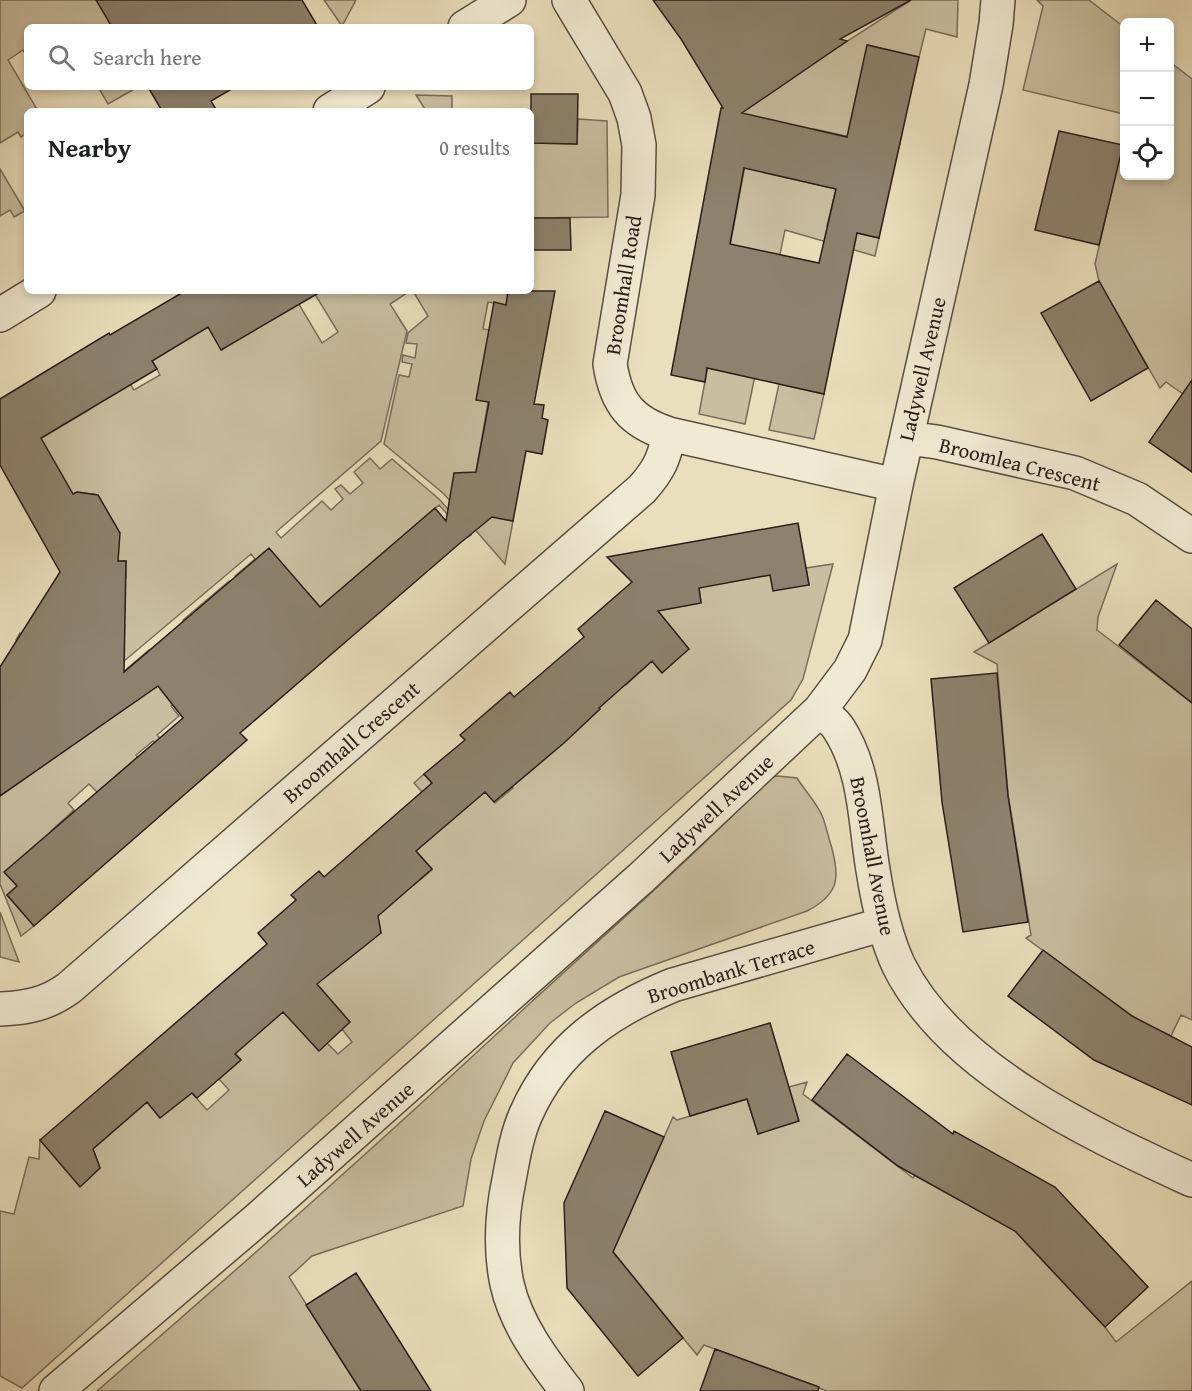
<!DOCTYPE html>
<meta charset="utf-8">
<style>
body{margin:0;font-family:"Gentium Book Plus",serif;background:#f6f6f6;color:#202124}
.controls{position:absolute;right:18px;top:18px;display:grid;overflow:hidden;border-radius:9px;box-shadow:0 3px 9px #0003}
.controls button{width:54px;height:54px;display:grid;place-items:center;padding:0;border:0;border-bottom:2px solid #e0e0e0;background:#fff;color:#202124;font:30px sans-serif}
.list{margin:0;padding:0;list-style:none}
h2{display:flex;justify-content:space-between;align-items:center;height:78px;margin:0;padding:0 24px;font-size:26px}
h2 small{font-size:20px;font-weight:400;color:#757577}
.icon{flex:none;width:33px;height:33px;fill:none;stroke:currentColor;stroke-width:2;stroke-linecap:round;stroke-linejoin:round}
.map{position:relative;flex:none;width:1192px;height:1391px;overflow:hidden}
.search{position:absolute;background:#fff;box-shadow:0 3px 9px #0003;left:24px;top:24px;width:510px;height:66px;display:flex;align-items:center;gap:15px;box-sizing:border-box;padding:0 21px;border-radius:9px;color:#757577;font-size:22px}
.panel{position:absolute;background:#fff;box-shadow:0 3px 9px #0003;left:24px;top:108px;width:510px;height:186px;border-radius:9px}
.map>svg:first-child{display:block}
.green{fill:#c9bea0;stroke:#796e5c;stroke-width:1.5}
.building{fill:#8d826d;stroke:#291d18;stroke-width:1.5;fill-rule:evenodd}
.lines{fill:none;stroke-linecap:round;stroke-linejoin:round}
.minor-casing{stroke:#594e41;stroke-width:36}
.minor{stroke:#f1ead3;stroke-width:33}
.labels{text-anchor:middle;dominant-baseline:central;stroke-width:5;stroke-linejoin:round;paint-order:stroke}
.street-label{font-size:21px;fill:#291d18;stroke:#f1ead3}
</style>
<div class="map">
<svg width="1192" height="1391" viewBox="0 0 1192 1391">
<rect width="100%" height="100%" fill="#eadfbc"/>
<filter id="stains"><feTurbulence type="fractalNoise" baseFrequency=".00333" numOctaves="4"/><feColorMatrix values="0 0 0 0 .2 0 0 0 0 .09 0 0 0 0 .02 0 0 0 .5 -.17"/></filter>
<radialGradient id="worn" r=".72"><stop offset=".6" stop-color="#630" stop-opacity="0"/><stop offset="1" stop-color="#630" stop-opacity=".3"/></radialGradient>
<path class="green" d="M 0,0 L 182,0 L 109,22 L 112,27 L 27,27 L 27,52 L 25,53 L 23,50 L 8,60 L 38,111 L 27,111 L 27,133 L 21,137 L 18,132 L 0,143 Z
M 324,0 L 356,0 L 342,26 Z
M 911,0 L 958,0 L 957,37 L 926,29 L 919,57 L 868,45 L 902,132 L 899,148 L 814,129 L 802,181 L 836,189 L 827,226 L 879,238 L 875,256 L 785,230 L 745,424 L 699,414 L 754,116 L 736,113 Z
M 1037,0 L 1089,0 L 1124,27 L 1124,114 L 1023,90 L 1043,6 Z
M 1170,62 L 1192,79 L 1192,381 L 1183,394 L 1166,382 L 1160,388 L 1099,281 L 1095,264 L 1124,138 L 1124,176 L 1170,176 Z
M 98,87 L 138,87 L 108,104 Z
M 416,95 L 452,96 L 452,111 L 426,111 Z
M 578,119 L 607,121 L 608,217 L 532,218 L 531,251 L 531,143 L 577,144 Z
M 0,169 L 25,211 L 14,217 L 10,210 L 0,216 Z
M 291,291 L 322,343 L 338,332 L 313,291 L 410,291 L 390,304 L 407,331 L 381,441 L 276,532 L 281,538 L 322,501 L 331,510 L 343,499 L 335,489 L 341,485 L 350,494 L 363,483 L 354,472 L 370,458 L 380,469 L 392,459 L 439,499 L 471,535 L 468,537 L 439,505 L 320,607 L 308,593 L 204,644 L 183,620 L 229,581 L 239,594 L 246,588 L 235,576 L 255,559 L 251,554 L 72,705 L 117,677 L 149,650 L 187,693 L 171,706 L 179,716 L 157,735 L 172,752 L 167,756 L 153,741 L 136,755 L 149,771 L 99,794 L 89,784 L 68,803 L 74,810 L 51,831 L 63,845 L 7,895 L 34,926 L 21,936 L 0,884 L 0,796 L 5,792 L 50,694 L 16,640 L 20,633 L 60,659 L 91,577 L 126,578 L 126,561 L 118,561 C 119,536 110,517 98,495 L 78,492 L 73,494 L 0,425 L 37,441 L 89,410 L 124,374 L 134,390 L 160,375 L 151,358 L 208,327 L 222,350 Z
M 413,291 L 508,291 L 506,305 L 488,302 L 483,329 L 501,332 L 477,400 L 488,402 L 469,513 L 513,521 L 505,564 L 444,494 L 384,444 L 399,375 L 409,377 L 412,364 L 402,362 L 403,355 L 415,358 L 417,344 L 406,343 L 408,333 L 428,316 Z
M 779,384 L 824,394 L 814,439 L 769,430 Z
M 833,564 L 803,679 L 791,700 L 22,1388 L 0,1376 L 0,1211 L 14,1214 L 29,1157 L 39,1159 L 40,1140 L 80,1186 L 100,1168 L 93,1149 L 147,1102 L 160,1118 L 190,1091 L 207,1110 L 229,1090 L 219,1079 L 241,1060 L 222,1038 L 280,988 L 301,1031 L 318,1050 L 327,1043 L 338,1054 L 352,1042 L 342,1029 L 350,1022 L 329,998 L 307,982 L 335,960 L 346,961 L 353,955 L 353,944 L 381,933 L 379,922 L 372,913 L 399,867 L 414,885 L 432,870 L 416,851 L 442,828 L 415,798 L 422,792 L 414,783 L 424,774 L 452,806 L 479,783 L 495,803 L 513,788 L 497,768 L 578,729 L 600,709 L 585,692 L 612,669 L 626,685 L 652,661 L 662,673 L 631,584 L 666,609 L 701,603 L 699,587 L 770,575 L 809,585 L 806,568 Z
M 1117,564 L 1098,617 L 1097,630 L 1192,703 L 1192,1020 L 1181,1015 L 1171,1036 L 1139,1021 L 1026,938 L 1031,935 L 1008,794 L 997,664 L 974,652 Z
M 778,776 L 797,778 C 805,791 818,804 823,818 C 826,826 828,836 831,845 C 840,877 840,894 807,911 L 619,977 L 576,1003 L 550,1023 L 513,1063 L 484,1121 L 471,1159 L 463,1206 L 312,1256 L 289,1277 L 361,1391 L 97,1391 C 243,1265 386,1137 527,1006 C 609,931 693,857 771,777 Z
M 0,912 L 19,962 L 0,957 Z
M 807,1082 L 803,1094 L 913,1178 L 915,1175 L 1028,1238 L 1025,1242 L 1105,1327 L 1116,1342 L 1192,1281 L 1192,1391 L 827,1391 L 704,1345 L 697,1355 L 610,1248 L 644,1182 L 673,1117 L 677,1120 L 747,1099 L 758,1134 L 789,1087 Z"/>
<path class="building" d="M 96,0 L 302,0 L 318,27 L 112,27 Z
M 653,0 L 911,0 L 840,39 L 847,41 L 742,113 L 847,137 L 867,45 L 919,57 L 879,238 L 857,233 L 824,394 L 707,368 L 705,382 L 671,375 L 721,108 L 723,108 L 681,39 ZM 744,168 L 836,189 L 819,263 L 730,244 Z
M 148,87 L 235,87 L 211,101 L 217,111 L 162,111 Z
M 531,94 L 578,94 L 577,144 L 531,143 Z
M 1059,131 L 1123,145 L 1099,245 L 1035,230 Z
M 532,218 L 570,218 L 571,250 L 532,250 Z
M 1099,281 L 1148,368 L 1091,401 L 1041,313 Z
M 185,291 L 322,291 L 221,350 L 208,327 L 152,361 L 157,369 L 41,438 L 73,494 L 77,492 L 98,495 L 120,533 L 118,561 L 126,561 L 124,672 L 269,548 L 320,607 L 435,508 L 446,521 L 454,473 L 476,472 L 489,402 L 476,400 L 494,302 L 506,305 L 508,291 L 555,291 L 534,404 L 544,405 L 542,418 L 548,420 L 542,454 L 526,451 L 513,521 L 492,517 L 459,544 L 240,733 L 247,740 L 34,926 L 7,895 L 17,886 L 4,872 L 183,718 L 158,686 L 0,796 L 0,667 L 60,572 L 0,465 L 0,399 L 109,333 L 110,335 Z
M 1192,380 L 1192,472 L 1149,442 Z
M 798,523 L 809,585 L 773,591 L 770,575 L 699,588 L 701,603 L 658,611 L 689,649 L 662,673 L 652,661 L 599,708 L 600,709 L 564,743 L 494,802 L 485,792 L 416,851 L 432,869 L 378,916 L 381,933 L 317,984 L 350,1022 L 319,1051 L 283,1012 L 235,1054 L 241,1060 L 197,1098 L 192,1093 L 160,1118 L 147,1102 L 93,1149 L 100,1168 L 80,1187 L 40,1140 L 267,944 L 258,933 L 296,900 L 291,895 L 319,871 L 324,877 L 432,783 L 424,774 L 465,740 L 460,735 L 510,692 L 514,697 L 584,637 L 578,629 L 632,582 L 607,557 Z
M 1042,534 L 1076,589 L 989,643 L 954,588 Z
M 1156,600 L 1192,629 L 1192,703 L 1119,645 Z
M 997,673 L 1008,796 L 1028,922 L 963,932 L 942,802 L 931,679 Z
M 1043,950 L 1132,1016 L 1192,1047 L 1192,1105 L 1094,1060 L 1008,996 Z
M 770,1023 L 799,1121 L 758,1134 L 747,1099 L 690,1116 L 671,1052 Z
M 847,1054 L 953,1134 L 954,1131 L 1055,1187 L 1148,1287 L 1105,1327 L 1015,1231 L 898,1166 L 812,1100 Z
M 605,1111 L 664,1137 L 613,1252 L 683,1338 L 638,1376 L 567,1288 L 564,1203 Z
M 356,1273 L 383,1315 L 431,1391 L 361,1391 L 306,1305 Z
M 715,1349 L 819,1387 L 818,1391 L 700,1391 Z"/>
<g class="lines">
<defs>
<path id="minor" d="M 569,0 L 625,93 L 634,118 L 639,145 L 638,195 L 610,364 C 616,403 631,422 669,434 L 896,485
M 465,27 L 509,0
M 330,111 L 368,87
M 0,315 L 39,291
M 907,438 L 937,442 L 1075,473 L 1137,499 L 1192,536
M 820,710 C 826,716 835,722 839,729 C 866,771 865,823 873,870 C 878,902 885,937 899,966 C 951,1070 1092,1134 1192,1180
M 0,1009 C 27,1008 47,1004 69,988 L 642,489 C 659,470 664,459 669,434
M 56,1391 L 259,1218 L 641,878 L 820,710 L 850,670 L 865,640 L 896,485 L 986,85 L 996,24 L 998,0
M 567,1391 C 542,1359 516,1324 507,1284 C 500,1251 502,1213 509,1180 C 513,1158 517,1134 526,1114 C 555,1048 609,1011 673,985 L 884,924"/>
</defs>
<use href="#minor" class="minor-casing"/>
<use href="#minor" class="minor"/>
</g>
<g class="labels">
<g class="street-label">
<text transform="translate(623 285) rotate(-81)">Broomhall Road</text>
<text transform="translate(922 369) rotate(-77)">Ladywell Avenue</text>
<text transform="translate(1020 464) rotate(14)">Broomlea Crescent</text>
<text transform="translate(351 742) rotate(-41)">Broomhall Crescent</text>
<text transform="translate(716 808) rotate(-43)">Ladywell Avenue</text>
<text transform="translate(873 856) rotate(79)">Broomhall Avenue</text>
<text transform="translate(731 971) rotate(-17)">Broombank Terrace</text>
<text transform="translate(355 1134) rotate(-41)">Ladywell Avenue</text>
</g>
</g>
<rect width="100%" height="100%" filter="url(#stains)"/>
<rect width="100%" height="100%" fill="url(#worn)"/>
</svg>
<div class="controls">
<button>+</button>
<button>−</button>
<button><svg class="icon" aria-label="locate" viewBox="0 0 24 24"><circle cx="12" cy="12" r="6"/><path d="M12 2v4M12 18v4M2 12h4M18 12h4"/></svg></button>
</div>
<div class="search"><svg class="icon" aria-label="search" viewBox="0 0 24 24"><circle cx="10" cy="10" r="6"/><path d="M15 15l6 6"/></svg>Search here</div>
<section class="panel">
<h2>Nearby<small>0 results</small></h2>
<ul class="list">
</ul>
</section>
</div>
